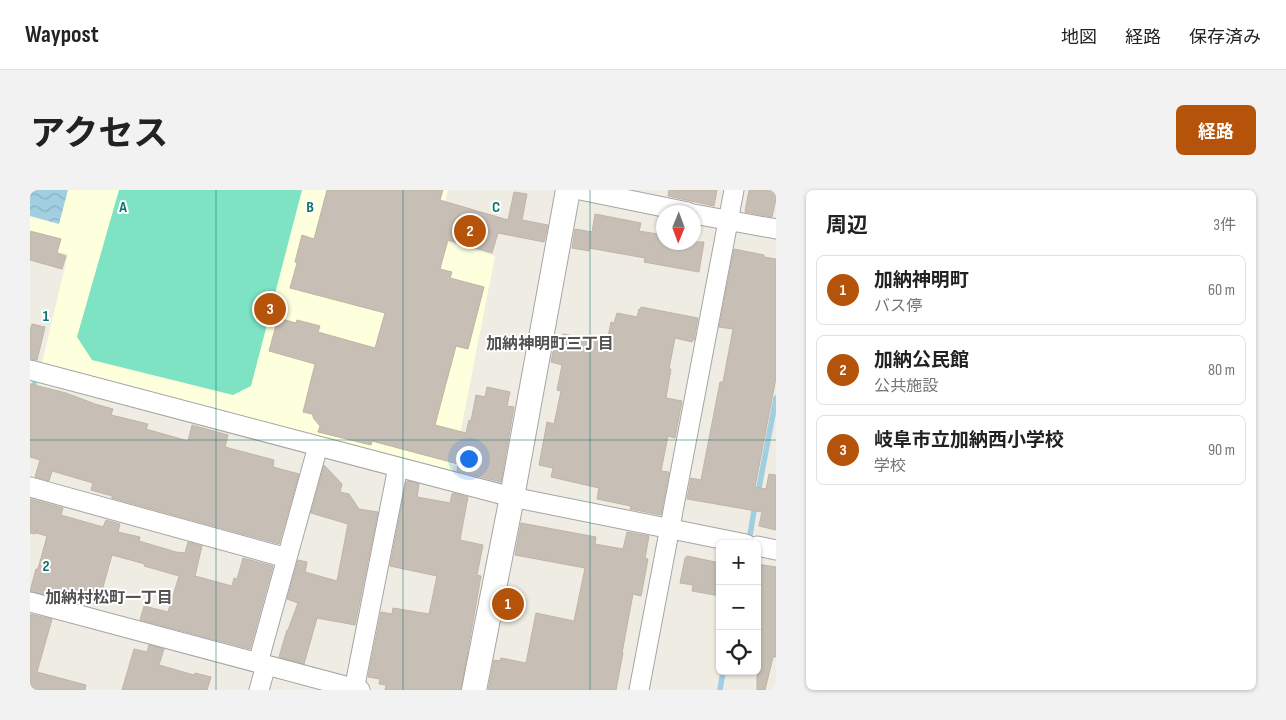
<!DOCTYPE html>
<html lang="ja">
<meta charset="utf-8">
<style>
body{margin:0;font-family:"Sofia Sans Condensed","Noto Sans JP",sans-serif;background:#f2f2f2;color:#222}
.controls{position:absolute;right:15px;bottom:15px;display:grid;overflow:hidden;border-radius:8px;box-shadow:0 1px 4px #0004}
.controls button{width:45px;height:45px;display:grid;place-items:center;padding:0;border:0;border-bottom:1px solid #e0e0e0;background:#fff;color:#222;font:25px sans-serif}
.compass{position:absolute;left:626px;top:15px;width:45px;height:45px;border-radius:50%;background:#fff;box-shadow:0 1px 4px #0004;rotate:181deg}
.you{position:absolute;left:438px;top:268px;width:18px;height:18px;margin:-12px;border:4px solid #fff;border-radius:50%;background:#1a73e8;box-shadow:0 0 0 8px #1a73e833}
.badge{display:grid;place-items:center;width:32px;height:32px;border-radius:50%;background:#b45309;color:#fff;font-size:16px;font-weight:700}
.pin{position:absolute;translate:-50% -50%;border:2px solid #fff;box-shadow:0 1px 5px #0006}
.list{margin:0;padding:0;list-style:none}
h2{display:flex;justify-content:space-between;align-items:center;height:65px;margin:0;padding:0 20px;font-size:21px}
h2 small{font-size:16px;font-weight:400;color:#767676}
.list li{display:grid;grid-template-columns:32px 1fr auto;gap:15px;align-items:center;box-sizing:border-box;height:70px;margin:0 10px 10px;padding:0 10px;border:1px solid #e0e0e0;border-radius:8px}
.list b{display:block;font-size:19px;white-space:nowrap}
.list p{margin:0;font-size:16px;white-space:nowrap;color:#767676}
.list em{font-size:16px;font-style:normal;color:#767676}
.icon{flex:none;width:28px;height:28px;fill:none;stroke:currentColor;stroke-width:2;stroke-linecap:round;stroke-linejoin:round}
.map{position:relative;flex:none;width:746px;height:500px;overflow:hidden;border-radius:8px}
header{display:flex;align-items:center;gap:30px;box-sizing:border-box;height:70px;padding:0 25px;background:#fff;border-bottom:1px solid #e0e0e0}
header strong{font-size:24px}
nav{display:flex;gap:28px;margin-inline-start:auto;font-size:18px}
.intro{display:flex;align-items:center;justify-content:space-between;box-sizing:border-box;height:120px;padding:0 30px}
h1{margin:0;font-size:35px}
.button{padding:12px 22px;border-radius:8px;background:#b45309;color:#fff;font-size:18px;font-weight:700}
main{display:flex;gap:30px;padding:0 30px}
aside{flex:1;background:#fff;border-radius:8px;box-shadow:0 1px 4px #0004}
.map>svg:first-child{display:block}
.education{fill:#fdffdd}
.pitch{fill:#7de3c2}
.water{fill:url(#water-waves)}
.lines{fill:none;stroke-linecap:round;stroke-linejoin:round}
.stream{stroke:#a1cee0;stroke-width:5.5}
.building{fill:#c7bfb6;stroke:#c2b3a5}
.minor-casing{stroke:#a5a5a5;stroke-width:21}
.tertiary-casing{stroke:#a5a5a5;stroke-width:26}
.minor{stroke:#fff;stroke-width:19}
.tertiary{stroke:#fff;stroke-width:24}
.grid{fill:none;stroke:#0f766e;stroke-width:1;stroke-opacity:0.55}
.labels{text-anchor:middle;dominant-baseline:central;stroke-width:4;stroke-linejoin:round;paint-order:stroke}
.neighbourhood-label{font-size:16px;font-weight:bold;fill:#515151;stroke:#fff}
.grid-label{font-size:16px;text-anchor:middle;font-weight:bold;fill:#0f766e;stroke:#fff;stroke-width:4;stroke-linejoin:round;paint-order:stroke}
</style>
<header>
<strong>Waypost</strong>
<nav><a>地図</a><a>経路</a><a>保存済み</a></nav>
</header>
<div class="intro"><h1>アクセス</h1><a class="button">経路</a></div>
<main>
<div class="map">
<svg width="746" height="500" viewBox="0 0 746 500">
<defs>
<pattern id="water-waves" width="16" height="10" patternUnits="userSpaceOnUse" patternTransform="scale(1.25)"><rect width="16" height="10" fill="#a1cee0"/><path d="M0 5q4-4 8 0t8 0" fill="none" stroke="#8ab0c0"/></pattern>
</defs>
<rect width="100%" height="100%" fill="#efece3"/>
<path class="education" d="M 0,0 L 418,0 L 406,49 L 465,66 L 422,285 L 12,173 L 38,64 L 0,54 Z"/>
<path class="pitch" d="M 89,0 L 272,0 L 221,196 L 203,205 L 62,170 L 47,147 Z"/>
<path class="water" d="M 0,0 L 38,0 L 29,34 L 0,26 Z"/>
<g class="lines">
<path class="stream" d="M 0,209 L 4,194
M 728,303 L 746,208
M 720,345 L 725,315
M 690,500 L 693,481"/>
</g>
<path class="building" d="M 297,0 L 413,0 L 410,10 L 478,30 L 484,2 L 497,4 L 492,30 L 518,35 L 514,52 L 468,43 L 462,63 L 418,50 L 410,79 L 422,82 L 420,88 L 454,97 L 438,159 L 426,156 L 405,235 L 436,243 L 439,230 L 441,231 L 446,205 L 455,207 L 457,197 L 480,202 L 477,216 L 484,217 L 471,292 L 427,281 L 428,274 L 342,251 L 341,255 L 288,242 L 290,236 L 284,229 L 282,224 L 273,222 L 285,174 L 239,161 L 248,128 L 266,133 L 267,130 L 290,136 L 288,142 L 345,158 L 355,123 L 260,98 L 267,73 L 265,72 L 272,45 L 284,49 Z
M 639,0 L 687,0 L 684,16 L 638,6 Z
M 719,0 L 738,0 L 746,1 L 746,9 L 742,27 L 715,22 Z
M 565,24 L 611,33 L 609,41 L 634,45 L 634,52 L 674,52 L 669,82 L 614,72 L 615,68 L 559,58 L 559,61 L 542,58 L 545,39 L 562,42 Z
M 0,41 L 31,49 L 27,63 L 36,66 L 32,79 L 0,70 Z
M 704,59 L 734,65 L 734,67 L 746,69 L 746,188 L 725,297 L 736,299 L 739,284 L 746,285 L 746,340 L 729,336 L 732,322 L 657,309 L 661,288 L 671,290 L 690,192 L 693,192 L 703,139 L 689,137 Z
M 611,117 L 668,128 L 664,150 L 663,150 L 662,152 L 645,148 L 639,179 L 641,179 L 636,208 L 652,211 L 645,248 L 638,246 L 631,281 L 639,282 L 631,325 L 600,319 L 601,316 L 567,309 L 569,298 L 521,287 L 523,278 L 509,275 L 517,232 L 524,234 L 531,201 L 527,200 L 532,175 L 521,172 L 524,156 L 531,158 L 533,144 L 577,152 L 581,132 L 584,133 L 587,123 L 607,127 L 609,119 L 611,119 Z
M 2,134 L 15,137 L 7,170 L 0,169 L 0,141 Z
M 0,194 L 36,203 L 65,214 L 83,219 L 81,225 L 118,234 L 116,239 L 158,251 L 162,235 L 198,245 L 195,257 L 244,270 L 243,277 L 269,284 L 249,354 L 82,308 L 82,306 L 61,300 L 63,293 L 22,281 L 19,291 L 5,287 L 10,270 L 0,267 Z
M 294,275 L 312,294 L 310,302 L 319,304 L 329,319 L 348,322 L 325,435 L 287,428 L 274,474 L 249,467 L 257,440 L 258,440 L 268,413 L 257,409 L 268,370 L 277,372 L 275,382 L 307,391 L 318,334 L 281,323 Z
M 379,291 L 389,294 L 387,307 L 420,313 L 422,304 L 423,303 L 438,307 L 430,350 L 453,355 L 447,385 L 451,386 L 431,500 L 355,500 L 356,495 L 349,494 L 350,489 L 338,487 L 351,422 L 362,424 L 363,418 L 399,424 L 407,386 L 360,376 L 376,292 Z
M 0,309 L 33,318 L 31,325 L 73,337 L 76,330 L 90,334 L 88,342 L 110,347 L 109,351 L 146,362 L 155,363 L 158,352 L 172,356 L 165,386 L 202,396 L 204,388 L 207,389 L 213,368 L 243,376 L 220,459 L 110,430 L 114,416 L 138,422 L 149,386 L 114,376 L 115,374 L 82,365 L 68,415 L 28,404 L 27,408 L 0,401 L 6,379 L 8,379 L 17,346 L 6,343 L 7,340 L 6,340 L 5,344 L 0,343 Z
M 491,333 L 566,347 L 565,354 L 593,359 L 597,342 L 619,346 L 615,368 L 618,369 L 611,406 L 603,404 L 592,463 L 593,463 L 586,500 L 458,500 L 464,470 L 470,471 L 471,468 L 496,473 L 506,423 L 544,431 L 555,378 L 485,365 Z
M 657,366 L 690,373 L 690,406 L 662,401 L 663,395 L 650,393 L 655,368 L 656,368 Z
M 727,374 L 746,377 L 746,467 L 743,467 L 735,500 L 727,500 Z
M 0,424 L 22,429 L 7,482 L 56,495 L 55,500 L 0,500 Z
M 119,455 L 134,459 L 129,475 L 164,485 L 165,483 L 181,487 L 177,500 L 92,500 L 104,459 L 117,462 Z"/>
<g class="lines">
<defs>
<path id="minor" d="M 550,0 L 658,22
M 664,24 L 746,39
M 0,180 L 482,307 L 716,354
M 0,297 L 257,368
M 727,356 L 746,360
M 0,412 L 330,500
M 228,473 L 288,256
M 229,500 L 236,475
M 324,500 L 368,277
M 609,500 L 704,0"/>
<path id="tertiary" d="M 444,500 L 482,307 L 538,0"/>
</defs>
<use href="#minor" class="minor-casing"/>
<use href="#tertiary" class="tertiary-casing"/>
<use href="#minor" class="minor"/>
<use href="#tertiary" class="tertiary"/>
</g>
<path class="grid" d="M 186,0 L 186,500M 373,0 L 373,500M 560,0 L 560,500M 0,250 L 746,250"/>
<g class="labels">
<g class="neighbourhood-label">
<text x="520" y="154">加納神明町三丁目</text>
<text x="79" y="408">加納村松町一丁目</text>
</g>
</g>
<g class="grid-label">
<text x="93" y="22">A</text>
<text x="280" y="22">B</text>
<text x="466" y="22">C</text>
<text x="16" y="131">1</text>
<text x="16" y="381">2</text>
</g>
</svg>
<div class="controls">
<button>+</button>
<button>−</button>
<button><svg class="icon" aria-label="locate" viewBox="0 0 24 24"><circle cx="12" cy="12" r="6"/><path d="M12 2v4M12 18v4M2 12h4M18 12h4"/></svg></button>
</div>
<svg class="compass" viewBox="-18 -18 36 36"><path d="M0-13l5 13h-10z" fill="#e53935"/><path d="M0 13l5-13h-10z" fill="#767676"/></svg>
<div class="you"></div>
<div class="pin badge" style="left:478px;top:414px">1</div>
<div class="pin badge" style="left:440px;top:41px">2</div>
<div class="pin badge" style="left:240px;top:119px">3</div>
</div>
<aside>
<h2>周辺<small>3件</small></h2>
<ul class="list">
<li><span class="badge">1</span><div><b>加納神明町</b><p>バス停</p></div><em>60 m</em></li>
<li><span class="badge">2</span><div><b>加納公民館</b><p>公共施設</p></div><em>80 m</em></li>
<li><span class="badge">3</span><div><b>岐阜市立加納西小学校</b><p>学校</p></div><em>90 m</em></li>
</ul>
</aside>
</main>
